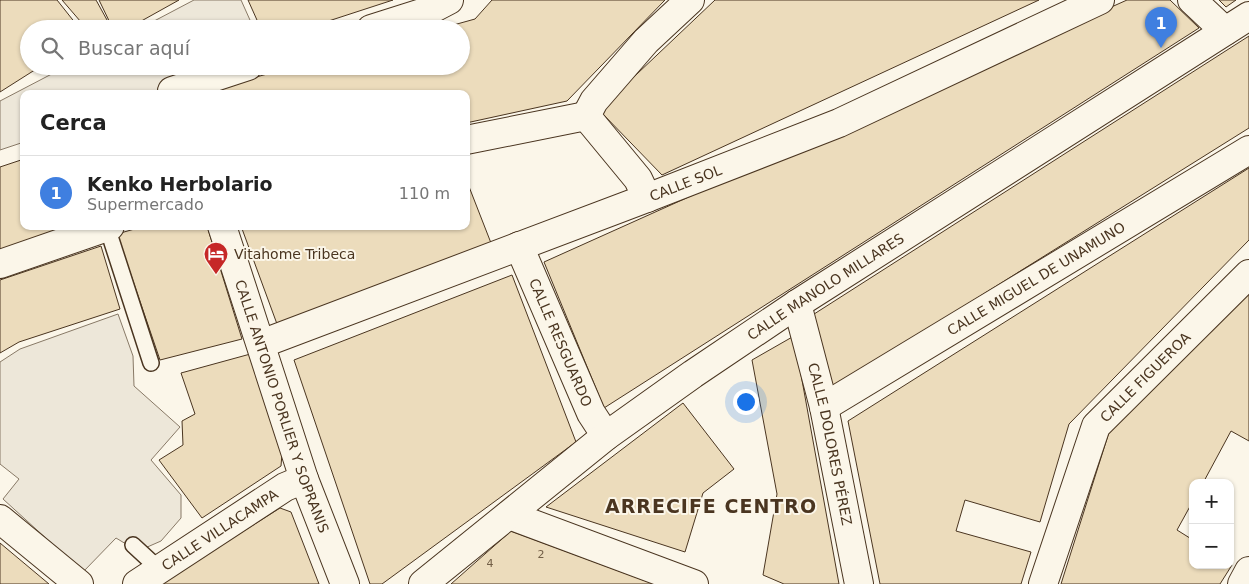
<!DOCTYPE html>
<html lang="es">
<meta charset="utf-8">
<style>
body{margin:0;font-family:"DejaVu Sans",sans-serif;background:#f2f2f2;color:#222}
.controls{position:absolute;right:15px;bottom:15px;display:grid;overflow:hidden;border-radius:10px;box-shadow:0 1px 4px #0004}
.controls button{width:45px;height:45px;display:grid;place-items:center;padding:0;border:0;border-bottom:1px solid #e0e0e0;background:#fff;color:#222;font:25px sans-serif}
.you{position:absolute;left:745px;top:401px;width:18px;height:18px;margin:-12px;border:4px solid #fff;border-radius:50%;background:#1a73e8;box-shadow:0 0 0 8px #1a73e833}
.badge{display:grid;place-items:center;width:32px;height:32px;border-radius:50%;background:#b45309;color:#fff;font-size:16px;font-weight:700}
.pin{position:absolute;translate:-50% -41px;filter:drop-shadow(0 1px 2px #0008)}
.pin::after{content:'';position:absolute;top:26px;width:18px;height:15px;background:inherit;clip-path:polygon(0 0,100% 0,50% 100%)}
.list{margin:0;padding:0;list-style:none}
h2{display:flex;justify-content:space-between;align-items:center;height:65px;margin:0;padding:0 20px;font-size:21px}
h2 small{font-size:16px;font-weight:400;color:#767676}
.list li{display:grid;grid-template-columns:32px 1fr auto;gap:15px;align-items:center;box-sizing:border-box;height:75px;padding:0 20px;border-top:1px solid #e0e0e0}
.list b{display:block;font-size:19px;white-space:nowrap}
.list p{margin:0;font-size:16px;white-space:nowrap;color:#767676}
.list em{font-size:16px;font-style:normal;color:#767676}
.icon{flex:none;width:28px;height:28px;fill:none;stroke:currentColor;stroke-width:2;stroke-linecap:round;stroke-linejoin:round}
.map{position:relative;flex:none;width:1249px;height:584px;overflow:hidden}
.search{position:absolute;background:#fff;box-shadow:0 1px 4px #0004;left:20px;top:20px;width:450px;height:55px;display:flex;align-items:center;gap:12px;box-sizing:border-box;padding:0 18px;border-radius:28px;color:#767676;font-size:19px}
.panel{position:absolute;background:#fff;box-shadow:0 1px 4px #0004;left:20px;top:90px;width:450px;height:140px;border-radius:10px}
.map>svg:first-child{display:block}
.parking{fill:#ede7d9;stroke:#887966}
.building{fill:#ecdcbc;stroke:#4a3520}
.lines{fill:none;stroke-linecap:round;stroke-linejoin:round}
.service-casing{stroke:#4a3520;stroke-width:18}
.minor-casing{stroke:#4a3520;stroke-width:30}
.tertiary-casing{stroke:#4a3520;stroke-width:30}
.secondary-casing{stroke:#4a3520;stroke-width:30}
.service{stroke:#fbf6e9;stroke-width:15}
.minor{stroke:#fbf6e9;stroke-width:28}
.tertiary{stroke:#fbf6e9;stroke-width:28}
.secondary{stroke:#fbf6e9;stroke-width:28}
.labels{text-anchor:middle;dominant-baseline:central;stroke-width:4;stroke-linejoin:round;paint-order:stroke}
.number-label{font-size:11px;fill:#725f47}
.street-label{font-size:14px;fill:#4a3520;stroke:#fbf6e9}
.poi-label{font-size:14px;fill:#4a3520;stroke:#fbf6e9;text-anchor:start}
.district-label{font-size:19px;font-weight:bold;letter-spacing:1px;fill:#4a3520;stroke:#fbf6e9}
</style>
<div class="map">
<svg width="1249" height="584" viewBox="0 0 1249 584">
<rect width="100%" height="100%" fill="#fbf6e9"/>
<path class="parking" d="M 194,0 L 241,0 L 254,29 L 139,29 Z
M 67,66 L 248,66 L 163,94 L 24,94 L 24,142 L 0,150 L 0,101 Z
M 118,314 L 133,356 L 134,386 L 180,427 L 151,460 L 181,495 L 181,518 L 161,541 L 145,548 L 126,544 L 116,538 L 83,572 L 3,499 L 19,479 L 0,464 L 0,362 L 20,349 Z"/>
<path class="building" d="M 0,0 L 57,0 L 80,29 L 29,29 L 29,66 L 41,66 L 0,92 Z
M 62,0 L 96,0 L 112,29 L 87,29 Z
M 99,0 L 179,0 L 127,29 L 113,29 Z
M 248,0 L 393,0 L 304,29 L 261,29 Z
M 492,0 L 665,0 L 567,101 L 466,123 L 466,94 L 193,94 L 297,66 L 461,66 L 461,29 L 439,29 L 475,19 Z
M 715,0 L 1039,0 L 662,175 L 599,110 Z
M 1127,0 L 1170,0 L 1199,28 L 604,408 L 544,262 Z
M 1219,0 L 1236,0 L 1226,7 Z
M 1249,36 L 1249,128 L 830,390 L 811,316 Z
M 24,159 L 24,226 L 76,226 L 0,252 L 0,167 Z
M 1249,168 L 1249,240 L 1069,424 L 1040,522 L 965,500 L 956,531 L 1031,552 L 1021,584 L 880,584 L 848,421 Z
M 466,179 L 491,243 L 277,324 L 241,226 L 466,226 Z
M 145,226 L 207,226 L 242,339 L 160,360 L 117,234 Z
M 101,246 L 120,309 L 19,342 L 0,353 L 0,280 Z
M 512,275 L 576,442 L 382,584 L 370,584 L 294,360 Z
M 1249,294 L 1249,441 L 1231,431 L 1203,483 L 1193,483 L 1193,501 L 1177,530 L 1193,540 L 1193,565 L 1232,565 L 1220,584 L 1061,584 L 1111,426 Z
M 794,336 L 839,584 L 784,584 L 763,575 L 777,494 L 752,360 Z
M 254,353 L 283,441 L 281,466 L 202,518 L 159,460 L 183,445 L 182,421 L 195,414 L 181,373 Z
M 683,403 L 734,469 L 703,493 L 685,552 L 546,507 Z
M 280,508 L 291,512 L 319,584 L 160,584 Z
M 511,531 L 654,584 L 451,584 Z
M 0,543 L 49,584 L 0,584 Z"/>
<g class="lines">
<defs>
<path id="service" d="M 107,227 L 151,363
M 133,545 L 159,569"/>
<g id="minor">
<path d="M 1192,0 L 1225,31"/>
<path d="M 586,116 L 594,101 L 646,41 L 690,0"/>
<path d="M 586,116 L 638,179 L 647,198"/>
<path d="M 466,140 L 586,116"/>
<path id="s1" d="M 519,246 L 591,413 L 606,436"/>
<path d="M 0,264 L 110,226"/>
<path id="s2" d="M 797,304 L 824,407 L 859,584"/>
<path id="s3" d="M 261,344 L 647,198 L 839,123 L 1100,0"/>
<path id="s4" d="M 824,407 L 1249,150"/>
<path d="M 509,515 L 694,584"/>
<path d="M 0,519 L 79,584"/>
<path id="s5" d="M 137,584 L 285,487 L 304,479"/>
<path id="s6" d="M 1043,584 L 1096,426 L 1249,274"/>
<path d="M 1242,584 L 1249,571"/>
</g>
<g id="tertiary">
<path d="M 371,29 L 428,11 L 449,0"/>
<path d="M 173,94 L 172,91 L 248,66"/>
<path id="s7" d="M 222,226 L 304,479 L 345,584"/>
</g>
<g id="secondary">
<path id="s8" d="M 423,584 L 606,436 L 693,374 L 797,304 L 1249,16"/>
</g>
</defs>
<use href="#service" class="service-casing"/>
<use href="#minor" class="minor-casing"/>
<use href="#tertiary" class="tertiary-casing"/>
<use href="#secondary" class="secondary-casing"/>
<use href="#service" class="service"/>
<use href="#minor" class="minor"/>
<use href="#tertiary" class="tertiary"/>
<use href="#secondary" class="secondary"/>
</g>
<defs>
<symbol id="hotel-pin" viewBox="-11 -11 22 30"><path d="M0 17L-7.5 6A9.5 9.5 0 1 1 7.5 6Z" fill="#c62828" stroke="#fbf6e9"/><path d="M-6-4.5h1.5V1H6V5H4.5V3h-9V5H-6ZM-4 0a1.8 1.8 0 1 1 3.6 0ZM.5 0V-2.5h3Q6-2.5 6 0Z" fill="#fff"/></symbol>
</defs>
<g fill-rule="evenodd">
<use href="#hotel-pin" x="202" y="240" width="28" height="38"/>
</g>
<g class="labels">
<g class="number-label">
<text x="541" y="554">2</text>
<text x="490" y="563">4</text>
</g>
<g class="street-label">
<text stroke="none"><textPath href="#s3" startOffset="454">CALLE SOL</textPath></text>
<text stroke="none"><textPath href="#s4" startOffset="248">CALLE MIGUEL DE UNAMUNO</textPath></text>
<text stroke="none"><textPath href="#s8" startOffset="501">CALLE MANOLO MILLARES</textPath></text>
<text stroke="none"><textPath href="#s1" startOffset="105">CALLE RESGUARDO</textPath></text>
<text stroke="none"><textPath href="#s6" startOffset="236">CALLE FIGUEROA</textPath></text>
<text stroke="none"><textPath href="#s7" startOffset="190">CALLE ANTONIO PORLIER Y SOPRANIS</textPath></text>
<text stroke="none"><textPath href="#s2" startOffset="144">CALLE DOLORES PÉREZ</textPath></text>
<text stroke="none"><textPath href="#s5" startOffset="99">CALLE VILLACAMPA</textPath></text>
</g>
<g class="poi-label">
<text x="234" y="254">Vitahome Tribeca</text>
</g>
<g class="district-label">
<text x="711" y="506">ARRECIFE CENTRO</text>
</g>
</g>
</svg>
<div class="controls">
<button>+</button>
<button>−</button>
</div>
<div class="you"></div>
<div class="pin badge" style="left:1161px;top:48px;background:#3f7fe0">1</div>
<div class="search"><svg class="icon" aria-label="search" viewBox="0 0 24 24"><circle cx="10" cy="10" r="6"/><path d="M15 15l6 6"/></svg>Buscar aquí</div>
<section class="panel">
<h2>Cerca<small></small></h2>
<ul class="list">
<li><span class="badge" style="background:#3f7fe0">1</span><div><b>Kenko Herbolario</b><p>Supermercado</p></div><em>110 m</em></li>
</ul>
</section>
</div>
